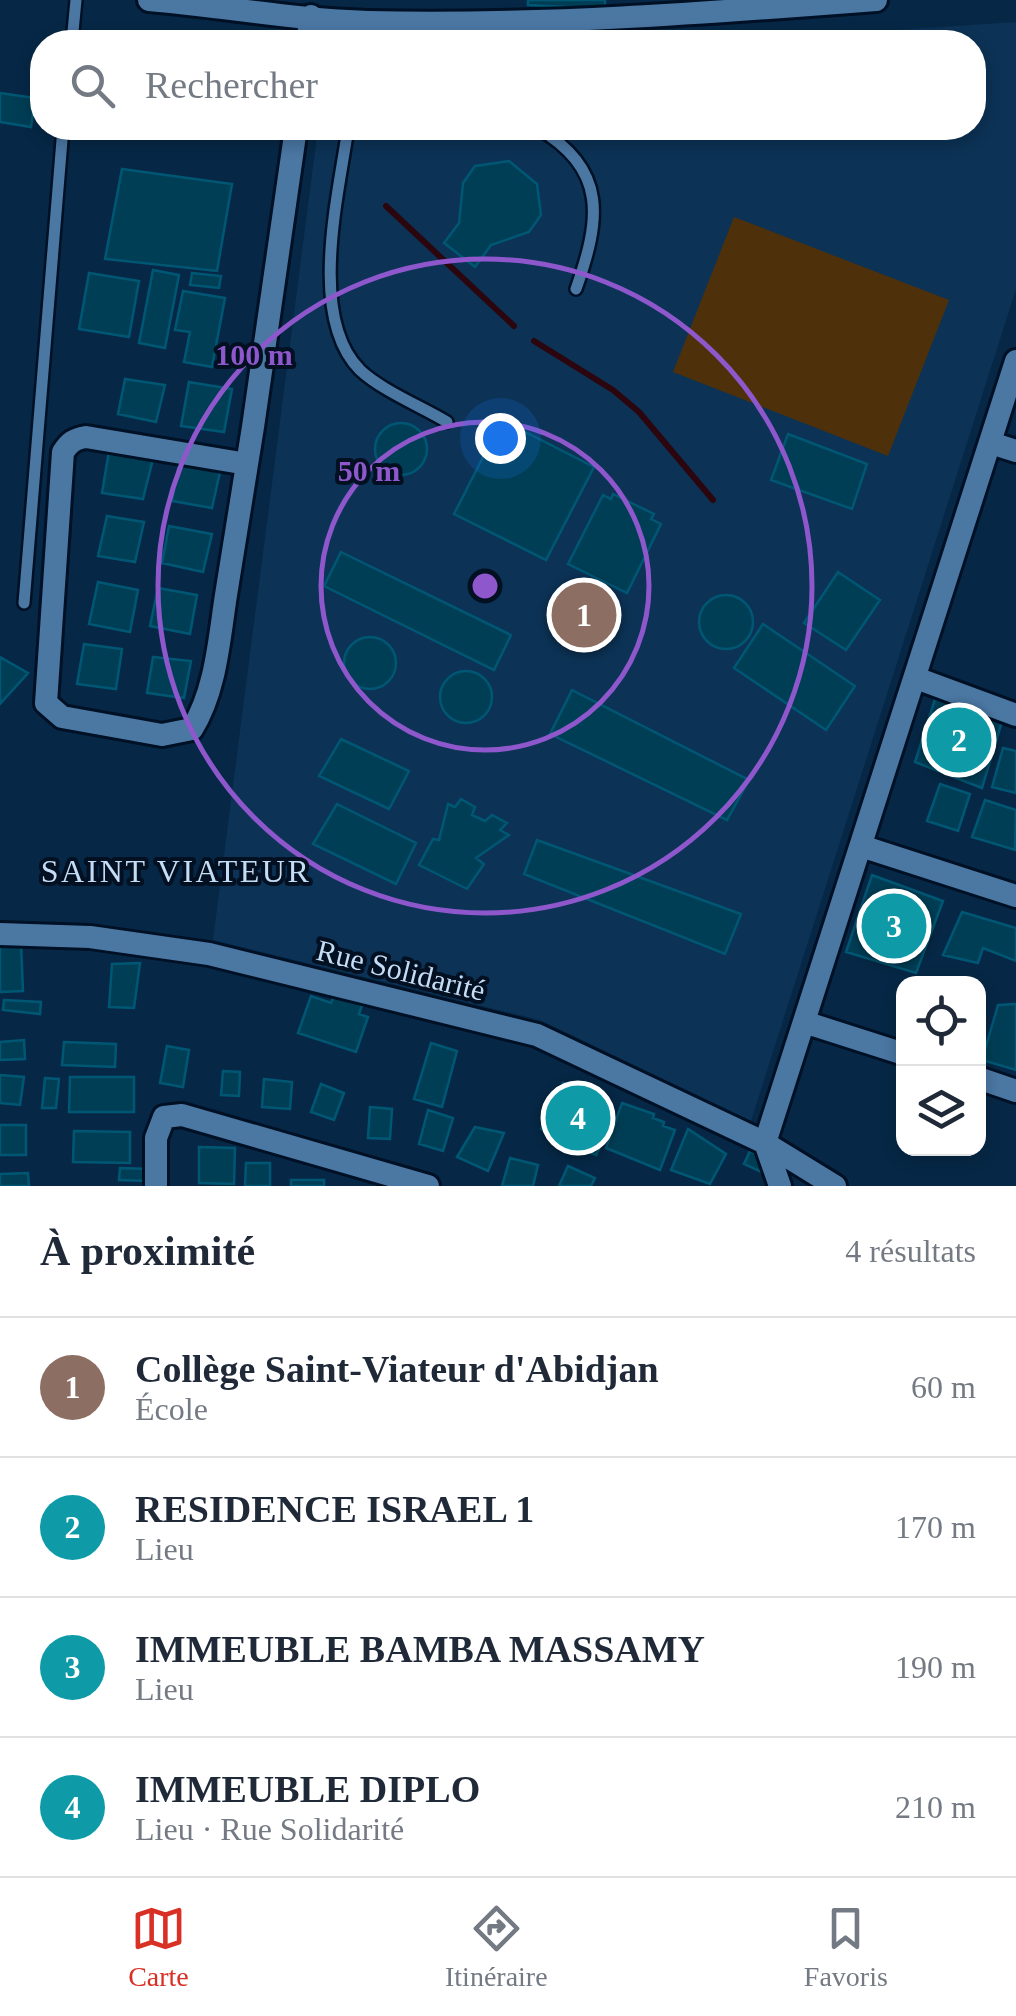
<!DOCTYPE html>
<html lang="fr">
<meta charset="utf-8">
<style>
body{margin:0;font-family:Georgia,serif;background:#f2f2f3;color:#1f2937}
.controls{position:absolute;right:30px;bottom:30px;display:grid;overflow:hidden;border-radius:20px;box-shadow:0 5px 15px #0003}
.controls button{width:90px;height:90px;display:grid;place-items:center;padding:0;border:0;border-bottom:2px solid #e0e1e3;background:#fff;color:#1f2937;font:50px sans-serif}
.you{position:absolute;left:500px;top:438px;width:35px;height:35px;margin:-25px;border:8px solid #fff;border-radius:50%;background:#1a73e8;box-shadow:0 0 0 15px #1a73e833}
.badge{display:grid;place-items:center;width:65px;height:65px;border-radius:50%;background:#d93025;color:#fff;font-size:32px;font-weight:700}
.pin{position:absolute;translate:-50% -50%;border:5px solid #fff;box-shadow:0 2px 10px #0006}
.list{margin:0;padding:0;list-style:none}
h2{display:flex;justify-content:space-between;align-items:center;height:130px;margin:0;padding:0 40px;font-size:42px}
h2 small{font-size:32px;font-weight:400;color:#747a83}
.list li{display:grid;grid-template-columns:65px 1fr auto;gap:30px;align-items:center;box-sizing:border-box;height:140px;padding:0 40px;border-top:2px solid #e0e1e3}
.list b{display:block;font-size:38px;white-space:nowrap}
.list p{margin:0;font-size:32px;white-space:nowrap;color:#747a83}
.list em{font-size:32px;font-style:normal;color:#747a83}
.icon{flex:none;width:55px;height:55px;fill:none;stroke:currentColor;stroke-width:2;stroke-linecap:round;stroke-linejoin:round}
.map{position:relative;flex:none;width:1016px;height:1186px;overflow:hidden}
.search{position:absolute;background:#fff;box-shadow:0 5px 15px #0003;left:30px;right:30px;top:30px;height:110px;display:flex;align-items:center;gap:25px;box-sizing:border-box;padding:0 35px;border-radius:40px;color:#747a83;font-size:38px}
.sheet{height:690px;background:#fff}
nav{display:flex;justify-content:space-around;align-items:center;box-sizing:border-box;height:140px;border-top:2px solid #e0e1e3;background:#fff;font-size:28px;color:#747a83}
nav a{display:grid;justify-items:center;gap:5px}
nav .on{color:#d93025}
.map>svg:first-child{display:block}
.built{fill:#0c3255}
.green{fill:#4e310b}
.lines{fill:none;stroke-linecap:round;stroke-linejoin:round}
.stream{stroke:#2c060f;stroke-width:6}
.building{fill:#003e55;stroke:#005774;stroke-width:2.5}
.lane-casing{stroke:#001025;stroke-width:16}
.street-casing{stroke:#001025;stroke-width:28}
.lane{stroke:#4b77a3;stroke-width:11}
.street{stroke:#4b77a3;stroke-width:22}
.ring{fill:none;stroke:#8e58cc;stroke-width:5}
.labels{text-anchor:middle;dominant-baseline:central;stroke-width:8;stroke-linejoin:round;paint-order:stroke}
.street-label{font-size:30px;fill:#c5dcf5;stroke:#021021}
.neighbourhood-label{font-size:32px;letter-spacing:2.5px;fill:#c5dcf5;stroke:#021021}
.centre{fill:#8e58cc;stroke:#021021;stroke-width:5}
.ring-label{font-size:30px;text-anchor:middle;font-weight:bold;fill:#8e58cc;stroke:#021021;stroke-width:8;stroke-linejoin:round;paint-order:stroke}
</style>
<div class="map">
<svg width="1016" height="1186" viewBox="0 0 1016 1186">
<rect width="100%" height="100%" fill="#062846"/>
<path class="built" d="M 1016,22 L 1016,289 L 751,1121 L 540,1020 L 213,940 L 318,128 L 974,128 L 974,42 L 718,42 Z"/>
<path class="green" d="M 734,217 L 949,300 L 888,456 L 673,372 Z"/>
<g class="lines">
<path class="stream" d="M 386,206 L 514,326
M 534,341 L 613,390 L 639,412 L 713,500"/>
</g>
<path class="building" d="M 528,0 L 605,0 L 605,9 L 528,5 Z
M 0,93 L 35,98 L 31,127 L 0,122 Z
M 509,161 L 537,184 L 541,215 L 529,232 L 491,245 L 475,267 L 444,243 L 459,223 L 463,183 L 475,166 Z
M 122,169 L 232,184 L 217,271 L 105,259 Z
M 153,270 L 179,275 L 165,348 L 139,343 Z
M 89,273 L 139,281 L 129,337 L 79,329 Z
M 192,273 L 221,276 L 219,288 L 190,285 Z
M 183,291 L 225,298 L 212,367 L 184,362 L 190,332 L 175,330 Z
M 125,379 L 165,385 L 156,422 L 118,414 Z
M 189,382 L 232,389 L 224,432 L 181,426 Z
M 502,420 L 594,467 L 546,560 L 454,514 Z
M375 449a26 26 0 1 1 52 0a26 26 0 1 1-52 0Z
M 788,434 L 867,464 L 852,509 L 771,480 Z
M 109,451 L 153,459 L 143,499 L 102,493 Z
M 179,464 L 220,472 L 212,508 L 172,501 Z
M 613,494 L 654,514 L 651,519 L 661,524 L 627,593 L 568,564 L 603,495 L 611,499 Z
M 107,516 L 144,522 L 135,562 L 98,556 Z
M 169,526 L 212,534 L 203,572 L 162,563 Z
M 341,552 L 511,635 L 494,670 L 324,586 Z
M 838,572 L 880,600 L 846,650 L 804,623 Z
M 98,582 L 138,590 L 130,632 L 89,624 Z
M 158,588 L 197,595 L 190,634 L 150,626 Z
M699 622a27 27 0 1 1 54 0a27 27 0 1 1-54 0Z
M 763,624 L 855,686 L 826,730 L 734,668 Z
M344 663a26 26 0 1 1 52 0a26 26 0 1 1-52 0Z
M 84,644 L 122,649 L 116,689 L 77,684 Z
M 0,657 L 28,673 L 0,704 Z
M 153,657 L 191,661 L 184,698 L 147,693 Z
M440 697a26 26 0 1 1 52 0a26 26 0 1 1-52 0Z
M 572,690 L 749,780 L 727,820 L 550,734 Z
M 935,699 L 1003,718 L 982,788 L 915,762 Z
M 341,739 L 409,771 L 389,809 L 319,776 Z
M 1003,748 L 1016,751 L 1016,793 L 992,787 Z
M 940,784 L 970,794 L 958,831 L 927,821 Z
M 461,799 L 475,807 L 472,815 L 485,821 L 492,815 L 507,823 L 500,830 L 509,835 L 476,858 L 484,864 L 467,889 L 419,865 L 433,839 L 439,840 L 448,804 L 455,807 Z
M 985,800 L 1016,810 L 1015,850 L 972,837 Z
M 337,804 L 416,843 L 396,884 L 313,844 Z
M 537,840 L 741,914 L 725,954 L 524,874 Z
M 872,875 L 943,901 L 916,973 L 846,952 Z
M 962,912 L 1016,928 L 1016,961 L 983,948 L 978,963 L 943,955 Z
M 0,939 L 21,943 L 23,991 L 0,992 Z
M 140,963 L 134,1008 L 109,1007 L 112,964 Z
M 334,995 L 362,1005 L 359,1014 L 368,1017 L 356,1052 L 298,1033 L 311,996 L 331,1003 Z
M 4,1000 L 41,1002 L 40,1014 L 3,1010 Z
M 1016,1004 L 1016,1070 L 982,1060 L 998,1005 Z
M 24,1040 L 25,1059 L 0,1060 L 0,1042 Z
M 64,1042 L 116,1044 L 115,1067 L 62,1065 Z
M 431,1043 L 457,1051 L 442,1107 L 414,1099 Z
M 167,1046 L 189,1050 L 183,1087 L 160,1083 Z
M 223,1071 L 240,1072 L 239,1096 L 221,1095 Z
M 0,1075 L 24,1077 L 20,1105 L 0,1103 Z
M 70,1077 L 134,1077 L 134,1112 L 69,1112 Z
M 45,1078 L 59,1079 L 56,1108 L 42,1108 Z
M 264,1079 L 292,1082 L 290,1109 L 262,1107 Z
M 563,1083 L 603,1102 L 599,1108 L 607,1112 L 604,1116 L 613,1120 L 596,1155 L 541,1129 Z
M 321,1084 L 344,1093 L 334,1120 L 311,1112 Z
M 622,1103 L 654,1114 L 653,1118 L 664,1122 L 663,1126 L 675,1130 L 660,1170 L 606,1148 Z
M 370,1107 L 392,1109 L 390,1139 L 368,1138 Z
M 428,1110 L 453,1118 L 443,1151 L 419,1144 Z
M 0,1125 L 26,1125 L 26,1155 L 0,1155 Z
M 475,1127 L 504,1133 L 488,1171 L 457,1157 Z
M 688,1129 L 726,1154 L 710,1184 L 671,1170 Z
M 74,1131 L 130,1132 L 130,1163 L 73,1162 Z
M 199,1147 L 235,1148 L 234,1184 L 199,1183 Z
M 750,1151 L 772,1161 L 766,1174 L 744,1164 Z
M 510,1158 L 538,1165 L 533,1186 L 502,1186 Z
M 246,1163 L 270,1163 L 270,1186 L 245,1186 Z
M 568,1166 L 595,1178 L 591,1186 L 559,1186 Z
M 120,1168 L 149,1169 L 148,1181 L 119,1180 Z
M 28,1173 L 29,1186 L 0,1186 L 0,1174 Z
M 291,1180 L 324,1180 L 324,1186 L 291,1186 Z"/>
<g class="lines">
<defs>
<path id="lane" d="M 72,42 L 76,0
M 360,42 L 363,22
M 348,128 C 339,193 307,317 360,370 C 381,390 422,407 447,422
M 537,128 C 609,169 600,221 576,289
M 24,603 L 63,128"/>
<path id="street" d="M 149,0 C 222,6 296,20 368,22 C 538,26 707,13 876,0
M 307,42 L 311,16
M 991,443 L 1016,451
M 247,464 L 86,437 C 74,439 70,442 63,452 L 46,703 L 62,717 L 162,735 L 192,729 C 216,690 219,640 226,595 C 235,539 244,483 253,427 L 296,128
M 916,678 L 1016,715
M 861,846 L 1016,896
M 0,934 L 90,937 L 209,954 L 537,1035 L 765,1143 L 835,1186
M 804,1022 L 904,1054
M 978,1078 L 1016,1091
M 156,1186 L 156,1138 L 164,1117 L 182,1115 L 428,1186
M 780,1186 L 765,1143 L 1016,361"/>
</defs>
<use href="#lane" class="lane-casing"/>
<use href="#street" class="street-casing"/>
<use href="#lane" class="lane"/>
<use href="#street" class="street"/>
</g>
<g class="ring">
<circle cx="485" cy="586" r="164"/>
<circle cx="485" cy="586" r="327"/>
</g>
<g class="labels">
<g class="street-label">
<text transform="translate(401 970) rotate(14)">Rue Solidarité</text>
</g>
<g class="neighbourhood-label">
<text x="176" y="871">SAINT VIATEUR</text>
</g>
</g>
<circle cx="485" cy="586" r="15" class="centre"/>
<g class="ring-label">
<text x="254" y="365">100 m</text>
<text x="369" y="481">50 m</text>
</g>
</svg>
<div class="controls">
<button><svg class="icon" aria-label="locate" viewBox="0 0 24 24"><circle cx="12" cy="12" r="6"/><path d="M12 2v4M12 18v4M2 12h4M18 12h4"/></svg></button>
<button><svg class="icon" aria-label="layers" viewBox="0 0 24 24"><path d="M12 4l9 5-9 5-9-5zM3 14l9 5 9-5"/></svg></button>
</div>
<div class="you"></div>
<div class="pin badge" style="left:584px;top:615px;background:#8d6e63">1</div>
<div class="pin badge" style="left:959px;top:740px;background:#0f9aa8">2</div>
<div class="pin badge" style="left:894px;top:926px;background:#0f9aa8">3</div>
<div class="pin badge" style="left:578px;top:1118px;background:#0f9aa8">4</div>
<div class="search"><svg class="icon" aria-label="search" viewBox="0 0 24 24"><circle cx="10" cy="10" r="6"/><path d="M15 15l6 6"/></svg>Rechercher</div>
</div>
<section class="sheet">
<h2>À proximité<small>4 résultats</small></h2>
<ul class="list">
<li><span class="badge" style="background:#8d6e63">1</span><div><b>Collège Saint-Viateur d'Abidjan</b><p>École</p></div><em>60 m</em></li>
<li><span class="badge" style="background:#0f9aa8">2</span><div><b>RESIDENCE ISRAEL 1</b><p>Lieu</p></div><em>170 m</em></li>
<li><span class="badge" style="background:#0f9aa8">3</span><div><b>IMMEUBLE BAMBA MASSAMY</b><p>Lieu</p></div><em>190 m</em></li>
<li><span class="badge" style="background:#0f9aa8">4</span><div><b>IMMEUBLE DIPLO</b><p>Lieu · Rue Solidarité</p></div><em>210 m</em></li>
</ul>
</section>
<nav>
<a class="on"><svg class="icon" aria-label="map" viewBox="0 0 24 24"><path d="M3 6l6-2 6 2 6-2v14l-6 2-6-2-6 2zM9 4v14M15 6v14"/></svg>Carte</a>
<a><svg class="icon" aria-label="directions" viewBox="0 0 24 24"><path d="M12 3l9 9-9 9-9-9zM9 14v-3h6M13 9l2 2-2 2"/></svg>Itinéraire</a>
<a><svg class="icon" aria-label="saved" viewBox="0 0 24 24"><path d="M7 4h10v16l-5-4-5 4z"/></svg>Favoris</a>
</nav>
